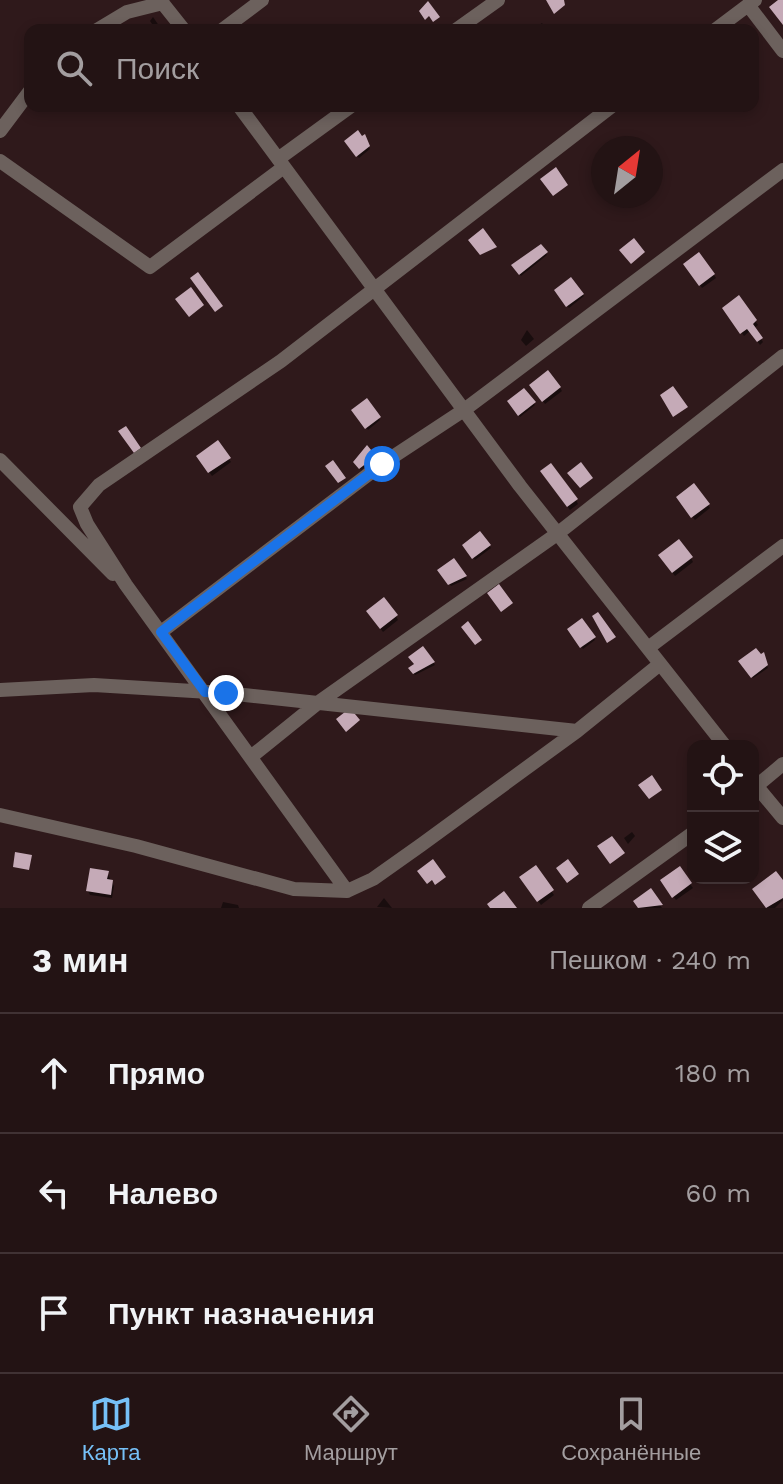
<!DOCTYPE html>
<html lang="ru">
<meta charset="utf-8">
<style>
body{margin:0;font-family:"Work Sans",sans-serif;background:#2f2022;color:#f1f3f6}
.controls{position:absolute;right:24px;bottom:24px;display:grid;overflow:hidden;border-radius:16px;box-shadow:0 4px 12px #0003}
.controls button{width:72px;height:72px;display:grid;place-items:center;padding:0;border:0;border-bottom:2px solid #403234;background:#231314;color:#f1f3f6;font:40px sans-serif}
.compass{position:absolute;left:591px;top:136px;width:72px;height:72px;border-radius:50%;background:#231314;box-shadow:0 4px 12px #0003;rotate:30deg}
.stop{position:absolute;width:24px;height:24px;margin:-18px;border:6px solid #1a73e8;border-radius:50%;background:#fff}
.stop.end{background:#1a73e8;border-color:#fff;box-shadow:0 2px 8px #0008}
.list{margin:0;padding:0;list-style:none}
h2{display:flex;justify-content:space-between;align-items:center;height:104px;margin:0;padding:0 32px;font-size:34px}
h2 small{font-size:26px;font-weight:400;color:#a39ea0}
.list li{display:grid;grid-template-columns:52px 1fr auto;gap:24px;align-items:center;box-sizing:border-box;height:120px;padding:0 32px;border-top:2px solid #403234}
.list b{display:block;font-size:30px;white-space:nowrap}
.list em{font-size:26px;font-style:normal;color:#a39ea0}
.icon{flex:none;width:44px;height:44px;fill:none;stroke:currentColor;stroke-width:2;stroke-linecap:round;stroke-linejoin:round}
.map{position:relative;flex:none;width:783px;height:908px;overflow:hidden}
.search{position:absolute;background:#231314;box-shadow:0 4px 12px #0003;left:24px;right:24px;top:24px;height:88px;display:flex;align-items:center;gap:20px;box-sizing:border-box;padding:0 28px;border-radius:16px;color:#a39ea0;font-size:30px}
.sheet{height:464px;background:#231314}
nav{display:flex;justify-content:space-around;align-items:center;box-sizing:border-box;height:112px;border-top:2px solid #403234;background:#231314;font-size:22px;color:#a39ea0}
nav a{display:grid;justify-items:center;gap:4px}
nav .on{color:#76c0f7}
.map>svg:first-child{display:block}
.shadow{fill:#0007}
.building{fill:#c5aab7}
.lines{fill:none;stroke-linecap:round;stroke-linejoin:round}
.minor{stroke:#6c615d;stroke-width:14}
.route{stroke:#1a73e8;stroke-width:10}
</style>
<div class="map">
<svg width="783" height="908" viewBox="0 0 783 908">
<rect width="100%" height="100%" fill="#2f191b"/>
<path class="shadow" d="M 153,17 L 162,30 L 156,30 L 150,21 Z
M 542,23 L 547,30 L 532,30 Z
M 364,137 L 370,149 L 359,158 L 346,141 Z
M 541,246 L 547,255 L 521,276 L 513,266 Z
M 686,264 L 714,275 L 716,278 L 702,288 Z
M 571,280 L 584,296 L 569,308 L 556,291 Z
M 739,298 L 758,325 L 754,328 L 763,342 L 760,345 L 750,331 L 744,336 L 725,309 Z
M 527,330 L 534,339 L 526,346 L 521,340 Z
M 560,388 L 562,391 L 545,404 L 534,389 Z
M 524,390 L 535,405 L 520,417 L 509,402 Z
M 366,401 L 380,420 L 368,430 L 354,411 Z
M 217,442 L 231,462 L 212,476 L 198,456 Z
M 367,449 L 375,459 L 361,470 L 356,463 Z
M 545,475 L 576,500 L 578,504 L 570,510 Z
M 680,501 L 708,505 L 710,508 L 695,520 Z
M 480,534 L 491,548 L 475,560 L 464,546 Z
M 691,558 L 693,562 L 675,576 L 662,559 Z
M 453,561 L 467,579 L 451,586 L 440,571 Z
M 370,615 L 396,616 L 398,620 L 383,632 Z
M 582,620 L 595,640 L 583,649 L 569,630 Z
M 422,648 L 435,665 L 415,675 L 411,669 Z
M 763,655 L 768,668 L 753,678 L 741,661 Z
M 632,832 L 635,836 L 628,844 L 624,838 Z
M 535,868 L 554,895 L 541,905 L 522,878 Z
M 679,869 L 693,888 L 676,900 L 662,881 Z
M 107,873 L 114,886 L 112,898 L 90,895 L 88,891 Z
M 783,884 L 783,900 L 775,908 L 767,908 L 754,890 Z
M 650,891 L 662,908 L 640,908 L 635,902 Z
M 384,898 L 392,908 L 377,907 Z
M 223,902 L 238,905 L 239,908 L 221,908 Z"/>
<path class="building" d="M 546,0 L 564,0 L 565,5 L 554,14 Z
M 778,0 L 783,0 L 783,25 L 769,7 Z
M 428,1 L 440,17 L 433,22 L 429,16 L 425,20 L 419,11 Z
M 358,130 L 362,136 L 365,134 L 370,146 L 356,157 L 344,141 Z
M 556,167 L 568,185 L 553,196 L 540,179 Z
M 483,228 L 497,247 L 480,255 L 468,240 Z
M 634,238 L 645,252 L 631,264 L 619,250 Z
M 541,244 L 548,252 L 519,275 L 511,265 Z
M 699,252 L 715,274 L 699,286 L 683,264 Z
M 198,272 L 223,306 L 215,312 L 190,278 Z
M 571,277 L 584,294 L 566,307 L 554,290 Z
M 191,287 L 204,305 L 189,317 L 175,299 Z
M 739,295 L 757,320 L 753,324 L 763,338 L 757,342 L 747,329 L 740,334 L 722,308 Z
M 548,370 L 561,387 L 542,402 L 529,385 Z
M 673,386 L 688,407 L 673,417 L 660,395 Z
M 524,388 L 536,402 L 518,416 L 507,401 Z
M 367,398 L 381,417 L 365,429 L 351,410 Z
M 126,426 L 141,448 L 134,453 L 118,431 Z
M 218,440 L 231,458 L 208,473 L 196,456 Z
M 367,445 L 376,456 L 359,469 L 353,462 Z
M 333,460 L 346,478 L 338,483 L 325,466 Z
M 581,462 L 593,478 L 580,488 L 567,473 Z
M 551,463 L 578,499 L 567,507 L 540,471 Z
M 694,483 L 710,504 L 691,518 L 676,497 Z
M 480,531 L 491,545 L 472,559 L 462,545 Z
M 679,539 L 693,557 L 672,573 L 658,555 Z
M 454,558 L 467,576 L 448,585 L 437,570 Z
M 499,584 L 513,603 L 501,612 L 487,593 Z
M 384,597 L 398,615 L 380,629 L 366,611 Z
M 598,612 L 616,637 L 607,643 L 592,616 Z
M 582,618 L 596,637 L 580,648 L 567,629 Z
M 468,621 L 482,640 L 475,645 L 461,627 Z
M 423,646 L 435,662 L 413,674 L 408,668 L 414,664 L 408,657 Z
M 756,648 L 761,654 L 764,652 L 768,665 L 751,678 L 738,661 Z
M 350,708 L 360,720 L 346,732 L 336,719 Z
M 652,775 L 662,790 L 649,799 L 638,785 Z
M 612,836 L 625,853 L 610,864 L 597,846 Z
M 15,852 L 32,855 L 29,870 L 13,867 Z
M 433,859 L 446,877 L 435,885 L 432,880 L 427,884 L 417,871 Z
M 568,859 L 579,874 L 567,883 L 556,868 Z
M 536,865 L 554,890 L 537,902 L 519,877 Z
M 680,866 L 692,883 L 672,898 L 660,880 Z
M 90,868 L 109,871 L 107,879 L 113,880 L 111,895 L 86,891 Z
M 776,871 L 783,880 L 783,898 L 766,908 L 752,889 Z
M 651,888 L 663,905 L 638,908 L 633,901 Z
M 504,891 L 517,908 L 490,908 L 487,904 Z"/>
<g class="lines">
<path class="minor" d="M 160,0 L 184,30
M 748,5 L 783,51
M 97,30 L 127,12 L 163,3
M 222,30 L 262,0
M 456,30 L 498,0
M 715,30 L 755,0
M 239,106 L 520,486 L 725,746
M 0,131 L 30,91
M 278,159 L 351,106
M 0,161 L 150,267 L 284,167
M 0,460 L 113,574
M 161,632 L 382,464 L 464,410 L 783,170
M 648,648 L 783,546
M 0,690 L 94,685 L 226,693 L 577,731
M 252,756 L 319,702 L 557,534 L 783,356
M 753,782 L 783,818
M 753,789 L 783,764
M 0,815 L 136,846 L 294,889 L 347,891 L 373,879 L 421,845 L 577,731 L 660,664
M 347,891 L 126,585 L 87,524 L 80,507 L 99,485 L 281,361 L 612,106
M 589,908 L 693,833"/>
</g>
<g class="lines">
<path class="route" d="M 226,693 L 205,692 L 161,632 L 382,464"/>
</g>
</svg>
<div class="controls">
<button><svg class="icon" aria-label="locate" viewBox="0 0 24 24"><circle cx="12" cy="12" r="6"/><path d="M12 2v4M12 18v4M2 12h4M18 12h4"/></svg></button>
<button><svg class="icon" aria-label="layers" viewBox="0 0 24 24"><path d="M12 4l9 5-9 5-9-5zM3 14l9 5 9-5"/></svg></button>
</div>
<svg class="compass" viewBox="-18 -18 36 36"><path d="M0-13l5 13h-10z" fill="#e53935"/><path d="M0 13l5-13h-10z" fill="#a39ea0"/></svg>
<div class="stop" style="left:382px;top:464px"></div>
<div class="stop end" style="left:226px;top:693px"></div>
<div class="search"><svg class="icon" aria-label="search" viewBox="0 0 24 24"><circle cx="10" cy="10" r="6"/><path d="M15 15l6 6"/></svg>Поиск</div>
</div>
<section class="sheet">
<h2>3 мин<small>Пешком · 240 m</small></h2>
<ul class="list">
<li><svg class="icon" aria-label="ahead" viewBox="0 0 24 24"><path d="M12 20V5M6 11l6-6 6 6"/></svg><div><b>Прямо</b></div><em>180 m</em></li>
<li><svg class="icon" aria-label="left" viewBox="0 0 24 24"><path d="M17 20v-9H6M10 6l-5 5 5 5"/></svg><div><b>Налево</b></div><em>60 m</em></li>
<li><svg class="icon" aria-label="arrive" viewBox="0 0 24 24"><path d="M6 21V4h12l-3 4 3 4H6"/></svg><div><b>Пункт назначения</b></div></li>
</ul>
</section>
<nav>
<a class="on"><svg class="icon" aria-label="map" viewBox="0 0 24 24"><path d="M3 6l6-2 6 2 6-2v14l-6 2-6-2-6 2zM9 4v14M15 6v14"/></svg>Карта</a>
<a><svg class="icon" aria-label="directions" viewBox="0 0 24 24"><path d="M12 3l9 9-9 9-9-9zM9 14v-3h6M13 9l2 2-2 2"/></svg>Маршрут</a>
<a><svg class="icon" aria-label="saved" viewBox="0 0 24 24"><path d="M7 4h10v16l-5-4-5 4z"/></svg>Сохранённые</a>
</nav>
